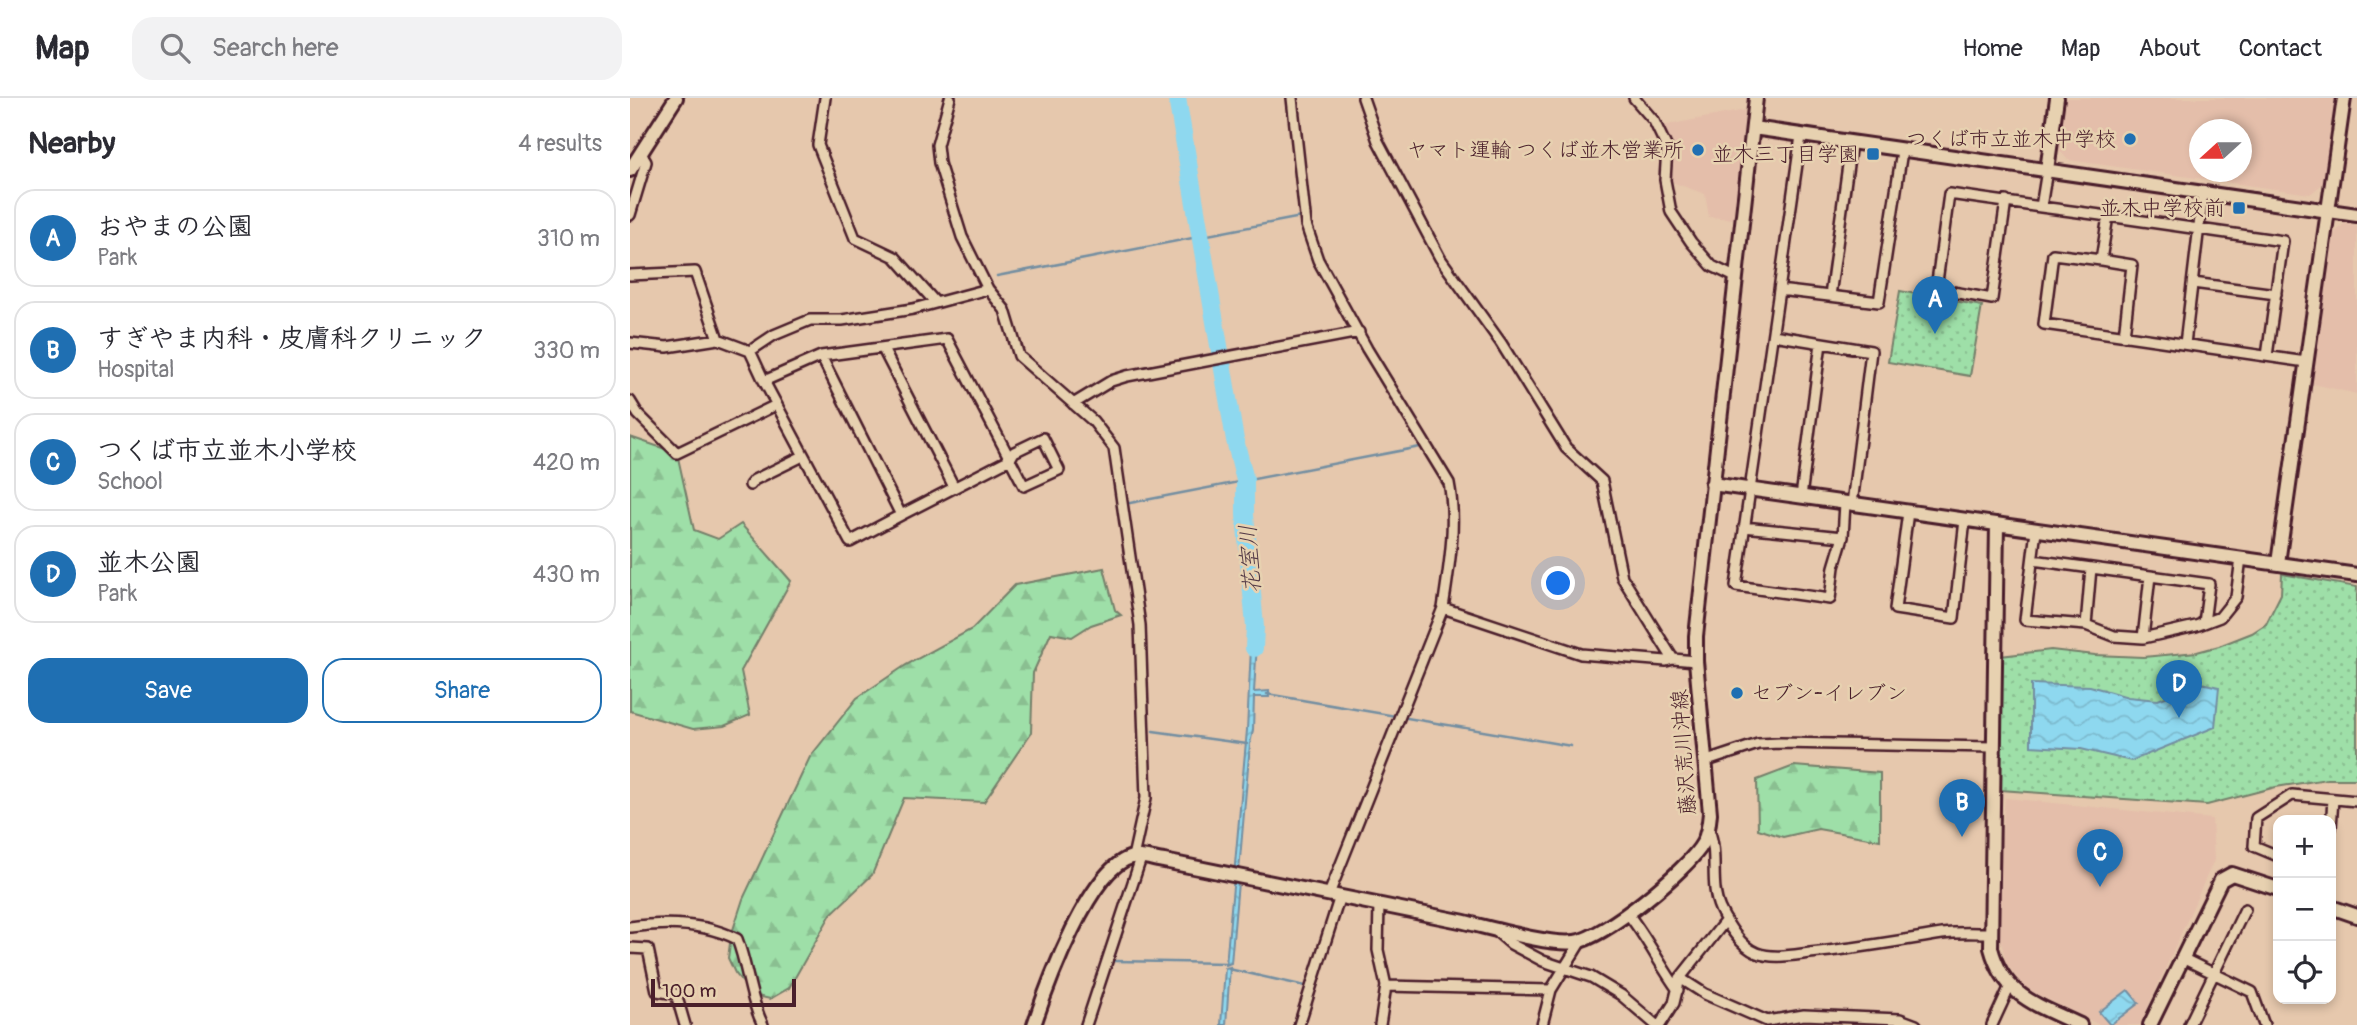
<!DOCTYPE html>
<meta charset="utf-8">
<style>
body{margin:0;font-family:Pangolin,"Klee One",sans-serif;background:#f2f2f3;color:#2b2b33}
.controls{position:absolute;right:21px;bottom:21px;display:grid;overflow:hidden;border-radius:14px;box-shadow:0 4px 10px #0003}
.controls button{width:63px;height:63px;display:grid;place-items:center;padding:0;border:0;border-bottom:2px solid #e1e1e2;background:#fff;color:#2b2b33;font:35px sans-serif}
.compass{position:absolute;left:1559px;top:21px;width:63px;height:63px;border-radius:50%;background:#fff;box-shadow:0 4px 10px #0003;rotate:249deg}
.scale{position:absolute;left:21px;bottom:18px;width:145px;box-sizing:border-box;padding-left:7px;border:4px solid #4a1f2b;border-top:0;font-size:19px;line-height:24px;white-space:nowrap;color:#4a1f2b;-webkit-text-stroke:5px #e7d1b0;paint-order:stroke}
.you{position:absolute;left:929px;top:486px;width:24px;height:24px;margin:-18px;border:5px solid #fff;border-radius:50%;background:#1a73e8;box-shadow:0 0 0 10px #1a73e833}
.badge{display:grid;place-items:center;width:46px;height:46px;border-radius:50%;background:#1f6fb2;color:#fff;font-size:23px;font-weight:700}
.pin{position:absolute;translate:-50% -58px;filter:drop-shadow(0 2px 4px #0008)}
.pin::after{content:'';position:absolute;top:37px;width:24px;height:21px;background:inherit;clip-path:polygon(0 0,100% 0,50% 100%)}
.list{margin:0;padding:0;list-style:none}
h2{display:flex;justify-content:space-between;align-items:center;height:91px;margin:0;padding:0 28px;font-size:30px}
h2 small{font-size:23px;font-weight:400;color:#7c7c81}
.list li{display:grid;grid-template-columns:46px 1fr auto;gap:21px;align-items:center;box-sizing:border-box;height:98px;margin:0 14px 14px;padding:0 14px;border:2px solid #e1e1e2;border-radius:21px}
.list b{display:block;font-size:26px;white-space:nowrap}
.list p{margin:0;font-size:23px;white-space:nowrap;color:#7c7c81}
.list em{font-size:23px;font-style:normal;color:#7c7c81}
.actions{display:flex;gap:14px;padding:21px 28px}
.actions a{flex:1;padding:16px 0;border:2px solid #1f6fb2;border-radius:21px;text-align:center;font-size:24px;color:#1f6fb2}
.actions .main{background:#1f6fb2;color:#fff}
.icon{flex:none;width:38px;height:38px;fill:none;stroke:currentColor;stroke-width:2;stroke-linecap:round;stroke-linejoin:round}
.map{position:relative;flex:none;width:1727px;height:927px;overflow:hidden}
header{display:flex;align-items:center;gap:42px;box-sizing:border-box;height:98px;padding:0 35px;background:#fff;border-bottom:2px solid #e1e1e2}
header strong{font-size:33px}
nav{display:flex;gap:38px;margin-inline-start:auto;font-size:24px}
.search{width:490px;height:63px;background:#f2f2f3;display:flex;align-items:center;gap:18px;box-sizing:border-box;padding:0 24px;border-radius:21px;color:#7c7c81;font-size:26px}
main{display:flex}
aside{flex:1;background:#fff}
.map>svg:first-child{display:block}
.built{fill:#e4beaa;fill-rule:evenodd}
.grass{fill:url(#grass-dots);stroke:#747f6a;stroke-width:2}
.forest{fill:url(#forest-firs);stroke:#747f6a;stroke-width:2}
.water{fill:url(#water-waves);stroke:#738ea1;stroke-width:2}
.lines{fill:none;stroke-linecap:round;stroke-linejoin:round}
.stream{stroke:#738ea1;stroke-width:2.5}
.river{stroke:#8ed8ef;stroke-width:18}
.street-casing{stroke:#4a1f2b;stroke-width:14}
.secondary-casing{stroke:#4a1f2b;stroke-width:18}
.street{stroke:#e7d1b0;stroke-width:9}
.secondary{stroke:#e7d1b0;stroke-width:12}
.poi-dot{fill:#1f6fb2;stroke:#e7d1b0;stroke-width:2.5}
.labels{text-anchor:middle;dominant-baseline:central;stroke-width:5;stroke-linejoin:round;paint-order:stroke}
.poi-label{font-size:21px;fill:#4a1f2b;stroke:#e7d1b0;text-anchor:end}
.street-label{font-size:21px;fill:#4a1f2b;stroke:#e7d1b0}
.water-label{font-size:23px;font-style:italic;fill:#543b48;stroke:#e7d1b0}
</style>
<header>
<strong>Map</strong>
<div class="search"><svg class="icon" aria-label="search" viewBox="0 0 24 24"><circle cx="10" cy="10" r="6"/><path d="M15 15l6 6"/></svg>Search here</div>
<nav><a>Home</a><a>Map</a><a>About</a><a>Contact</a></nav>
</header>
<main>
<aside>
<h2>Nearby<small>4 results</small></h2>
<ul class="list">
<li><span class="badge">A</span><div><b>おやまの公園</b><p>Park</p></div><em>310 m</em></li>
<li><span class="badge">B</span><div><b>すぎやま内科・皮膚科クリニック</b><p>Hospital</p></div><em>330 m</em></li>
<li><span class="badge">C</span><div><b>つくば市立並木小学校</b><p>School</p></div><em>420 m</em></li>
<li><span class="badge">D</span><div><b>並木公園</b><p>Park</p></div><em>430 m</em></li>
</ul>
<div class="actions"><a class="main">Save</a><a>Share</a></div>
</aside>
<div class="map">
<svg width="1727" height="927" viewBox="0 0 1727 927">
<defs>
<pattern id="grass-dots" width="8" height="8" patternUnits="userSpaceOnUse" patternTransform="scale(1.75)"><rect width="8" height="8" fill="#9edfa8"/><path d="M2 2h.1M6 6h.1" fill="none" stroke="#8abf91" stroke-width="1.8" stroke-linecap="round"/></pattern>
<pattern id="forest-firs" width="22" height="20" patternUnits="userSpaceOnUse" patternTransform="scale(1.75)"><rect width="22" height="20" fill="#9edfa8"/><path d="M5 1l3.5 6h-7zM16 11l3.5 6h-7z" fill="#8abf91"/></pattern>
<pattern id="water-waves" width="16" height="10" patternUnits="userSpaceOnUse" patternTransform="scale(1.75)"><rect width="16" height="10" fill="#8ed8ef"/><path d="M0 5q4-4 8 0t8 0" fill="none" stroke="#7cb9cd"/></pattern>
</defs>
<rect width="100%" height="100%" fill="#e6c8ad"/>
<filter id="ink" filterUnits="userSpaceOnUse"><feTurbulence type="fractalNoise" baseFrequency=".0143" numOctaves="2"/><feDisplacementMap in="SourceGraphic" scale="14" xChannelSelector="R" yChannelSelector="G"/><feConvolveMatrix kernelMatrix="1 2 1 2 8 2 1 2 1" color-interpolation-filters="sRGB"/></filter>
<g filter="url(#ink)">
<path class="built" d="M 1435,0 L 1705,0 L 1694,85 L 1680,96 L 1438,62 L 1428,51 ZM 1570,32 L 1612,32 L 1612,74 L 1570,74 Z
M 1115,12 L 1105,121 L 1079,119 L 1075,96 L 1039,83 L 1040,50 L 1032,28 Z
M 1715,125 L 1727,128 L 1727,296 L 1679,285 L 1700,139 Z
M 1375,700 L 1582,721 L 1584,762 L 1510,927 L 1470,927 L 1406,896 L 1391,886 L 1376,864 L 1365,817 Z"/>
<path class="grass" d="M 1270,193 L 1352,208 L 1340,278 L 1258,264 Z
M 1652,476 L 1727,489 L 1727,681 L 1697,681 L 1646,689 L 1577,707 L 1371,692 L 1371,558 L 1421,552 L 1465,557 L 1513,559 L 1567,554 L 1589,548 L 1622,535 L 1636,526 L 1651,496 Z"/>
<path class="forest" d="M 0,339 L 47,355 L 64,432 L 88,441 L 111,426 L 161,483 L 111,573 L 120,617 L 94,628 L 63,631 L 0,613 Z
M 474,470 L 485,512 L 491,517 L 461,527 L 442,539 L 421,535 L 403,575 L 401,635 L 354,704 L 274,700 L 242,777 L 201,816 L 159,890 L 140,901 L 123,897 L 105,875 L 98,860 L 101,838 L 113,801 L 180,659 L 227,600 L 276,567 L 342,531 L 385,487 Z
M 1164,668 L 1250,675 L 1250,742 L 1188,731 L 1153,739 L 1128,731 L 1127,682 Z"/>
<path class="water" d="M 622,529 L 628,529 L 624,594 L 639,593 L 639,599 L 624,599 L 623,632 L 620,646 L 601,865 L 596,867 L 617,632 Z
M 1571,585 L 1589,589 L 1585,629 L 1501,663 L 1451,651 L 1401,648 L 1401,586 L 1460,588 L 1498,599 L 1528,602 Z
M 600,869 L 596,927 L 591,927 L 595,870 Z
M 1498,892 L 1509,905 L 1480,927 L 1469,914 Z"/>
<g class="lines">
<path class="stream" d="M 367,178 L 671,119
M 500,405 L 790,349
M 637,596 L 941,648
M 523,633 L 617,646
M 485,863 L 597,865
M 599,871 L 675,888"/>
<path class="river" d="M 547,0 L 605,342 L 615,382 L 615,417 L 625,529 L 624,550"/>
<defs>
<path id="street" d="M 195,0 L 188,47 L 225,140 L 265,159 L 305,204
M 320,0 L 307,47 L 309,65 L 332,139 L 358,191 L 375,212 L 389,258 L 463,323 L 484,350 L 510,527 L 516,700 L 503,759
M 662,0 L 676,127 L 688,162 L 737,251 L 819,385 C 827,426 819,469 813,510 L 699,796
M 733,0 L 748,43 L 810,160 L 871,245 L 936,350 L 972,383 L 992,479 L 1043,561 L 1066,563
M 1004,0 L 1024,23 L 1037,50 L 1035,82 L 1041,114 L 1061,144 L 1082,168 L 1105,179
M 1171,38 L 1149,192 L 1249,204 L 1272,53
M 1417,72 L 1411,109 L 1478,118 L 1471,162 L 1423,156 L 1414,226 L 1676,264
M 1376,103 L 1362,201 L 1306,191 L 1319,96 L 1411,109
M 0,117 L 16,64 L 11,55
M 1478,118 L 1653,143 L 1637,258
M 1471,162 L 1502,167 L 1494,238
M 0,177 L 65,174 L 88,241
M 1563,185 L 1646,196
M 1149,192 L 1106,488 L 1200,501 L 1204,469 L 1213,439 L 1215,405
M 1200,198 L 1221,45
M 1143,237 L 1241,253 L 1222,406
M 0,245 L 37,249 L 88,241 L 120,253 L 134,283
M 1555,246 L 1573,94
M 253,251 L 324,389
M 120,253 L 144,237 L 180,222 L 212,222 L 283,211 L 358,191
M 191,258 L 271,417
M 0,303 L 8,316 L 47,355 L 146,307
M 443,306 L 481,283 L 497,278 L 729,234
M 120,387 L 124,382 L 173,358
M 1171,399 L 1191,245
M 1278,414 L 1265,511 L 1324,520 L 1335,422
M 271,417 L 380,361 L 384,354 L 413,340 L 429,372 L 394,388 L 317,241 L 191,258 L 134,283 L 220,444 L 271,417
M 1114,429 L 1213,439
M 1406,432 L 1395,522 L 1456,527 L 1484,538 L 1513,540 L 1566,528 L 1590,519 L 1606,499 L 1611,460
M 1403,462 L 1579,486 L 1574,525
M 813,510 L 951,556 L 1036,563 L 1043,561
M 1456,527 L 1461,470
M 1513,540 L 1520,478
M 1077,663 L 1128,646 L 1150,645 L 1362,649
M 1701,730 L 1703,701
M 1079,732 C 1089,757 1079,786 1090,811 C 1097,826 1111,849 1127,855 C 1143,861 1163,857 1180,855 C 1224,851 1268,843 1312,836 C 1327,834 1344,835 1360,835
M 1648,758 L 1624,748 L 1626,720 L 1662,697 L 1727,703
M 749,806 L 748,852 L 756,888 L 750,927
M 998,816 C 1017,840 1030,867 1048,892
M 0,829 C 36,824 75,825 107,841 C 118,869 119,899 133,927
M 867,834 L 881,846 L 913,863 L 961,879 L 991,897 L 1026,927
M 0,850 L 18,851 L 27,893 L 46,896 L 55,927
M 1552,860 L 1622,894 L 1634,927
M 1050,880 L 1075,896 L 1137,923 L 1174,917 L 1270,921 L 1286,927
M 756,888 L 921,892
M 456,927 L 511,760
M 669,927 L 710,798
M 912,927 L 921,892 L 951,843
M 1030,927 L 1044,905 L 1050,880 L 1096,822
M 1362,927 L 1380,888
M 1559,927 L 1615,811"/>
<path id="secondary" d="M 1123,30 L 1727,117
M 0,72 L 46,0
M 1417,72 L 1427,0
M 1082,386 L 1727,477
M 1367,426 L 1361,850 C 1374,899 1408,907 1450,927
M 1648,465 L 1714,0
M 1701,809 L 1727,818
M 404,927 C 417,888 460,769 502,759 C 512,757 525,762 534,763 C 633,783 732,803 830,823 C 857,829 921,848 945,844 C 974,840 1058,772 1073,745 C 1078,736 1079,726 1080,715 L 1066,563 L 1066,538 L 1126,0
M 1520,927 L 1591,782 L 1602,776 L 1648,791"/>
</defs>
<use href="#street" class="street-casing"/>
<use href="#secondary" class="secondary-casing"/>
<use href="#street" class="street"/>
<use href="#secondary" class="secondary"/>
</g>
</g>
<g class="poi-dot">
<circle cx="1500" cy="41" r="7"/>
<circle cx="1068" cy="52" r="7"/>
<rect x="1236" y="49" width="14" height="14" rx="3.5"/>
<rect x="1602" y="103" width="14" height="14" rx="3.5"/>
<circle cx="1107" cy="595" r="7"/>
</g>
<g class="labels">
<g class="poi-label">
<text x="1486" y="41">つくば市立並木中学校</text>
<text x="1054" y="52">ヤマト運輸 つくば並木営業所</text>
<text x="1229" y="56">並木三丁目学園</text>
<text x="1595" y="110">並木中学校前</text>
<text x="1121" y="595" text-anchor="start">セブン-イレブン</text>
</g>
<g class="street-label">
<text transform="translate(1054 654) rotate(-94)">藤沢荒川沖線</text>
</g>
<g class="water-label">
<text transform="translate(620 461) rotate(-94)">花室川</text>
</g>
</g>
</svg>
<div class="controls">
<button>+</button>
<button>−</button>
<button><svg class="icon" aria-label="locate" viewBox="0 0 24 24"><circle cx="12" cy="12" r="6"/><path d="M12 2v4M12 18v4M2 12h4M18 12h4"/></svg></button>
</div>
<svg class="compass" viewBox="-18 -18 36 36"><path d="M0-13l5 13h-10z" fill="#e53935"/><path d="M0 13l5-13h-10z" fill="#7c7c81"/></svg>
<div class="scale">100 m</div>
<div class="you"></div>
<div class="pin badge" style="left:1305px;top:236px">A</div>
<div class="pin badge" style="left:1332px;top:739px">B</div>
<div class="pin badge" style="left:1470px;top:789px">C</div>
<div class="pin badge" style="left:1549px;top:620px">D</div>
</div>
</main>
